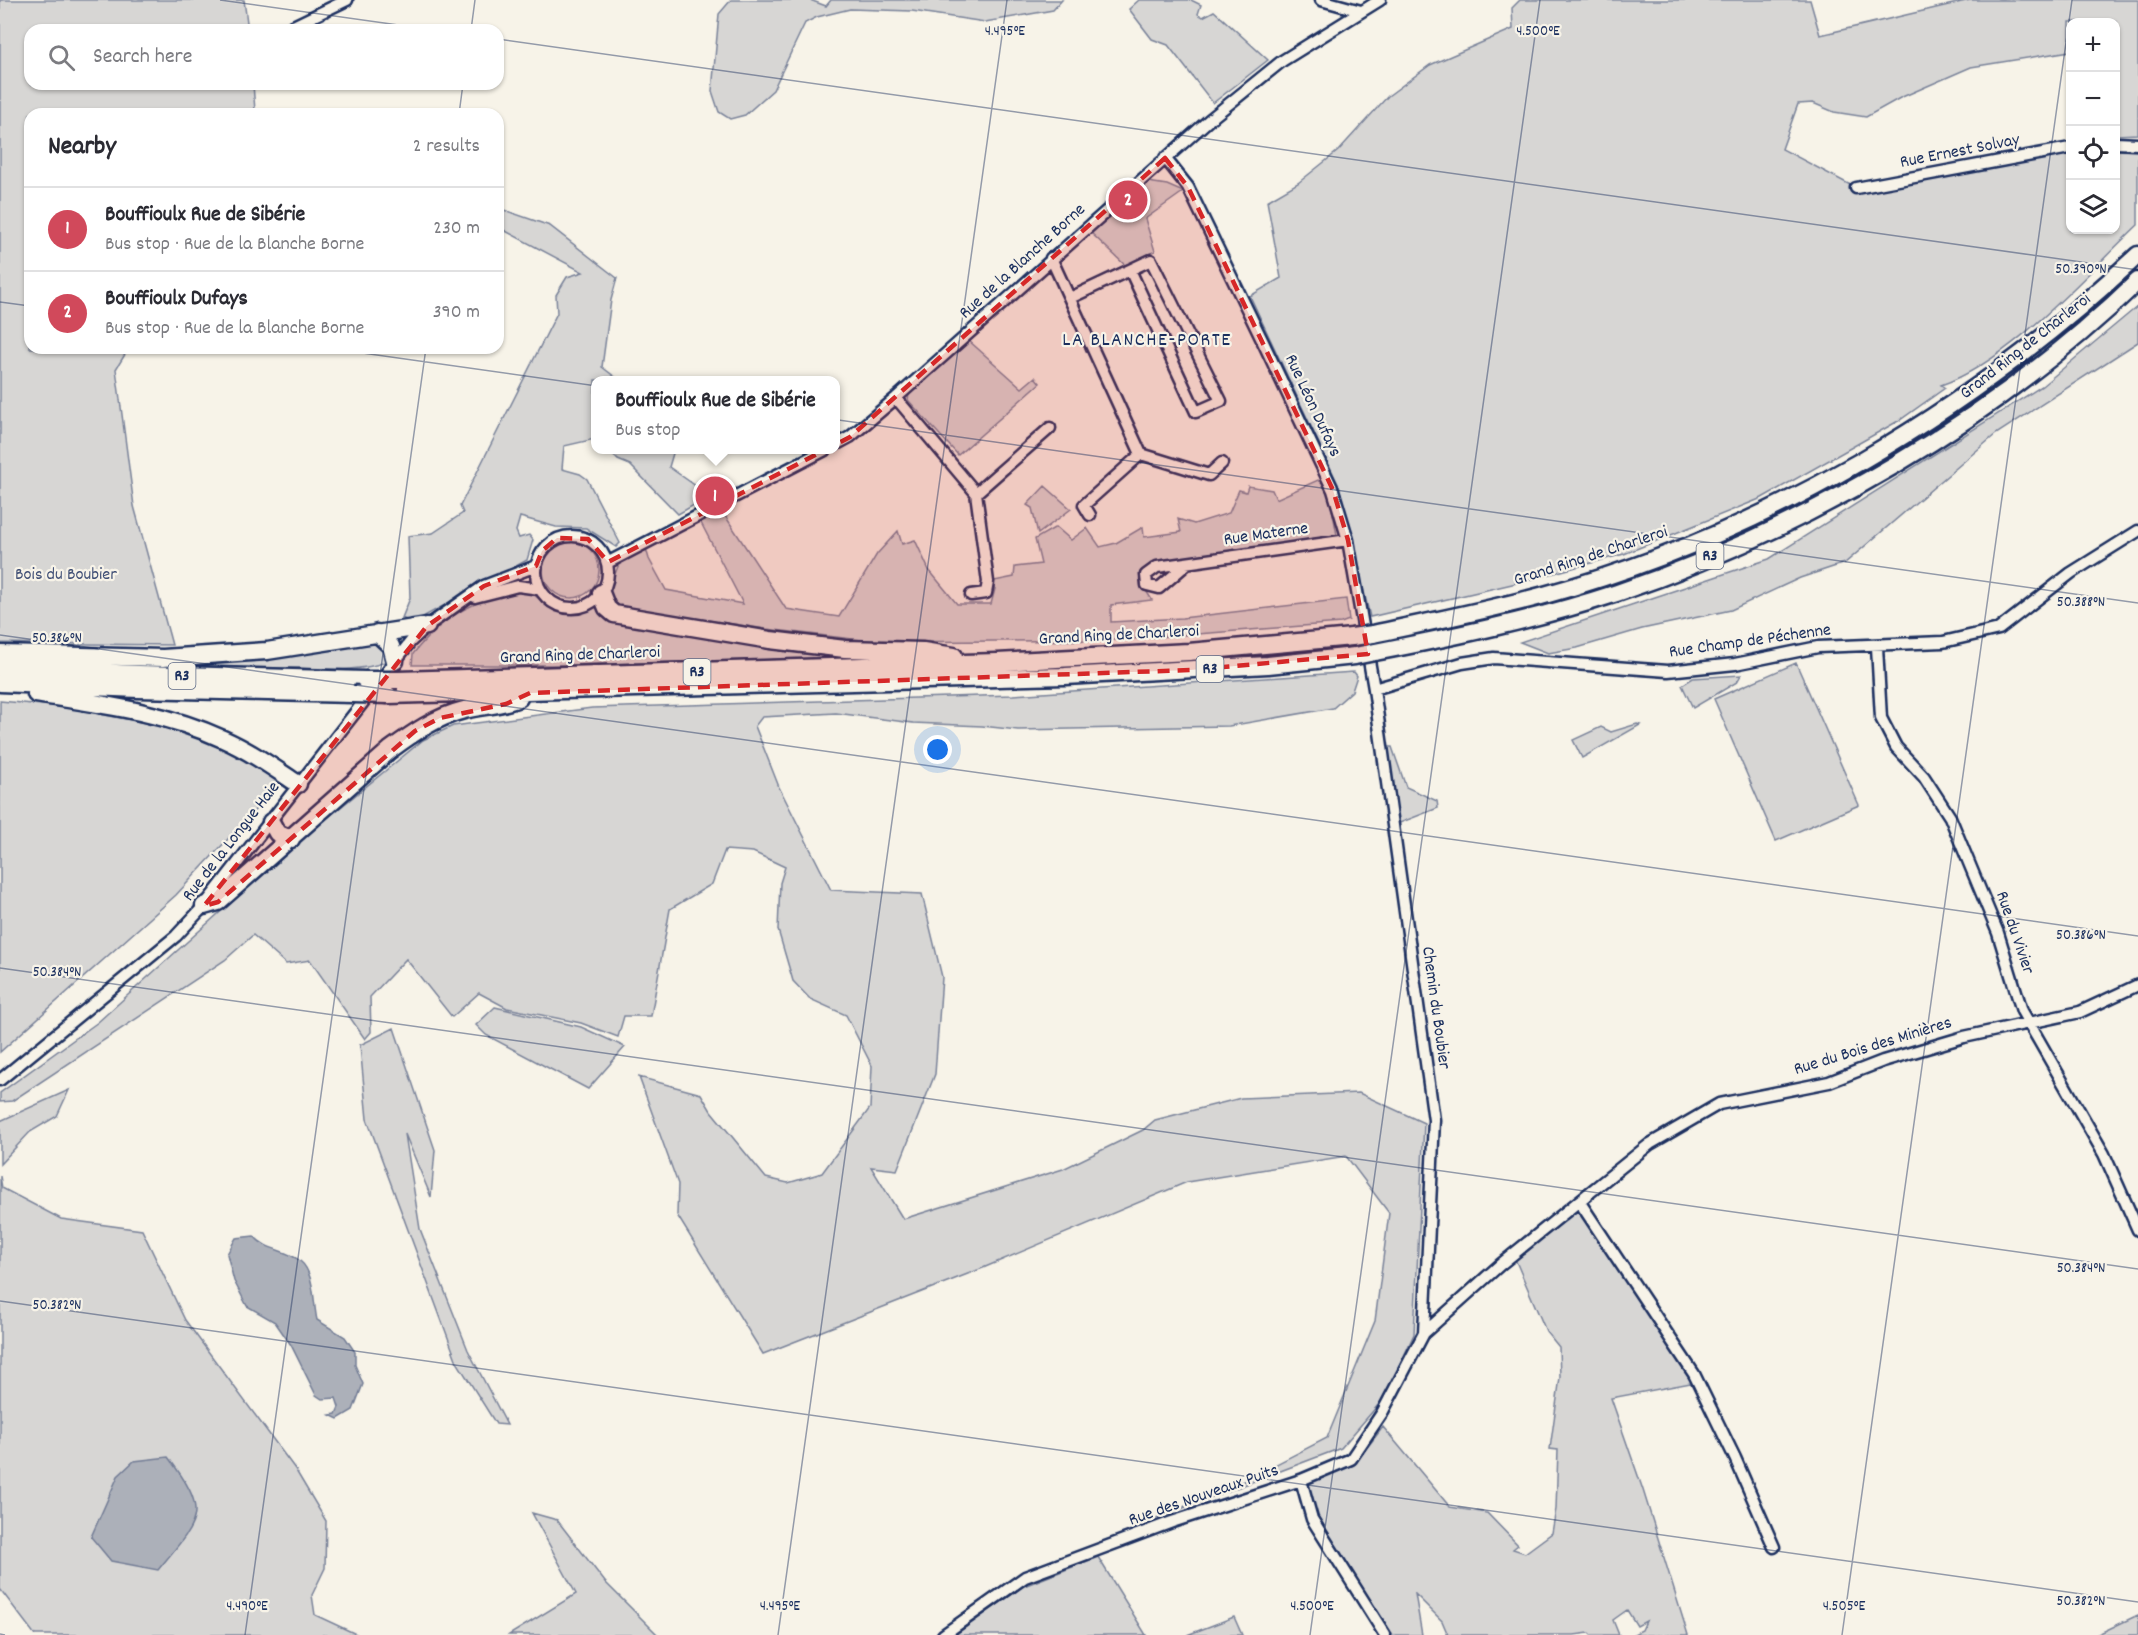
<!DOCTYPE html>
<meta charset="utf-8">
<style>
body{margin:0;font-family:Dekko,sans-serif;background:#f7f7f7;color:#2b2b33}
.controls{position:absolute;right:18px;top:18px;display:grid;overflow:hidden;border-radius:12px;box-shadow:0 2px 4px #0004}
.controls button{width:54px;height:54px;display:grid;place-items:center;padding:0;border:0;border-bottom:2px solid #e1e1e2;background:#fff;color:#2b2b33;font:30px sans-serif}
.you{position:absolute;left:938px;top:750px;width:21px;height:21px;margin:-15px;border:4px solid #fff;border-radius:50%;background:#1a73e8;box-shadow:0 0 0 9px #1a73e833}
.badge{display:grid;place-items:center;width:39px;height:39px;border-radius:50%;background:#d1495b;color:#fff;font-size:20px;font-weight:700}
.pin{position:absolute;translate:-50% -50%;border:3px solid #fff;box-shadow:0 2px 6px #0006}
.popup{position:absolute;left:591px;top:376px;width:249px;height:78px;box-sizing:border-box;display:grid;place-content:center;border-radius:12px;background:#fff;filter:drop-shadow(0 2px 4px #0005);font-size:20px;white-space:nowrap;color:#7c7c81}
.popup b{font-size:22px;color:#2b2b33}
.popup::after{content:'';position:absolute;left:50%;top:100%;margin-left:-12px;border:12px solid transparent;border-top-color:#fff}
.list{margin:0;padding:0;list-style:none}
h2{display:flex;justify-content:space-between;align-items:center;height:78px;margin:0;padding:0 24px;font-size:26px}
h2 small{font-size:20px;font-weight:400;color:#7c7c81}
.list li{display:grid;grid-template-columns:39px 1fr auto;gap:18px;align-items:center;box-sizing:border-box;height:84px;padding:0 24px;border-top:2px solid #e1e1e2}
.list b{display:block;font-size:22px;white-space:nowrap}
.list p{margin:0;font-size:20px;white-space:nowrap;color:#7c7c81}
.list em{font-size:20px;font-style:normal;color:#7c7c81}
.icon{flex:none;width:33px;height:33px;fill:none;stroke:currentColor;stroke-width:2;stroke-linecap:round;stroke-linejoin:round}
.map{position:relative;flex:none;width:2138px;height:1635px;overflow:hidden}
.search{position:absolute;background:#fff;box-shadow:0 2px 4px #0004;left:24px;top:24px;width:480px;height:66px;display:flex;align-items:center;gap:15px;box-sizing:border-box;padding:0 21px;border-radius:18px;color:#7c7c81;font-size:22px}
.panel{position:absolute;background:#fff;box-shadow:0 2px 4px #0004;left:24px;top:108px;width:480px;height:246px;border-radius:18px}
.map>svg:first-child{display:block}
.green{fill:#d7d6d4;stroke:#798299;stroke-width:1.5}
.water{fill:#acb0b9;stroke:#727c95;stroke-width:1.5}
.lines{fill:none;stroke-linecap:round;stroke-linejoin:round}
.minor-casing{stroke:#1b2f5e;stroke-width:15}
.highway-casing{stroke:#1b2f5e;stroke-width:21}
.minor{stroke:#f7f3e8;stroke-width:10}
.highway{stroke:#f7f3e8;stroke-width:16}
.highway-bridge-casing{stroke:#1b2f5e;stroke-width:21;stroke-linecap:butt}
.highway-bridge{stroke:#f7f3e8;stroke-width:16}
.marked{fill:#d62828;fill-opacity:0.2;stroke:#d62828;stroke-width:4.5;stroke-dasharray:12 8;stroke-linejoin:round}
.ticks{fill:none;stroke:#1b2f5e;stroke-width:1.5;stroke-opacity:0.45}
.labels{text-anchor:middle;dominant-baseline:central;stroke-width:4.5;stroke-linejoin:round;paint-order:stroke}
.shield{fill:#f7f3e8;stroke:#5d6a87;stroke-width:1.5}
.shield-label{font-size:16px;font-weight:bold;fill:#1b2f5e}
.street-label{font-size:18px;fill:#1b2f5e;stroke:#f7f3e8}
.park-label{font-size:18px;fill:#415076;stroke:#f7f3e8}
.neighbourhood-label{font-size:20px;letter-spacing:1.5px;fill:#1b2f5e;stroke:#f7f3e8}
.ticks-label{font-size:15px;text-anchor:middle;fill:#1b2f5e;stroke:#f7f3e8;stroke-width:4.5;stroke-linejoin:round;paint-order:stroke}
</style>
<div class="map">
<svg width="2138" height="1635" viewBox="0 0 2138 1635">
<rect width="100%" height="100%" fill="#f7f3e8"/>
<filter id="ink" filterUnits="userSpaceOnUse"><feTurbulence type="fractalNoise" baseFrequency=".0167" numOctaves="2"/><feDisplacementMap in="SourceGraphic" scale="12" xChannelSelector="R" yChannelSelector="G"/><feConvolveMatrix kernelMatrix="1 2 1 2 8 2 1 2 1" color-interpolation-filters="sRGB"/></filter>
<g filter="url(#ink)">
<path class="green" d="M 0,0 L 244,0 L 248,30 L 30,30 L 30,84 L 253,84 L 255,111 L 263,114 L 30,114 L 30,348 L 129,348 L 116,369 L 134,506 L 172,645 L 0,643 Z
M 731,0 L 810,0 L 826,6 L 831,0 L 1062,0 L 1053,10 L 985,22 L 912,11 L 850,9 L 817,17 L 805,23 L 773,90 L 745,115 L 730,119 L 719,112 L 712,91 L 719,14 Z
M 1139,0 L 1191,0 L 1201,5 L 1198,14 L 1203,17 L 1214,11 L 1268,60 L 1213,103 L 1168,45 L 1152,39 L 1129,9 Z
M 1520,0 L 1810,0 L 1820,35 L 1970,0 L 2138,0 L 2138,134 L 2116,135 L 2116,22 L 2070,22 L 2070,51 L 1971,67 L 1900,98 L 1866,117 L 1834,112 L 1813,103 L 1798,104 L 1782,149 L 1856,188 L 1855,193 L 1978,170 L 2070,148 L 2070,230 L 2116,230 L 2116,150 L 2138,151 L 2138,225 C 2083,277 2012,360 1941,385 L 1945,388 L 1900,420 L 1762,498 L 1624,554 L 1525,581 L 1370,617 L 1339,486 L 1250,296 L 1281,278 L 1267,201 L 1298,183 L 1338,151 L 1388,96 L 1430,65 L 1513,29 L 1512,8 Z
M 1148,182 L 1167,185 L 1183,192 L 1145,219 L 1155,251 L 1126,266 L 1089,231 Z
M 498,208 L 550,226 L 617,278 L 611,300 L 602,367 L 619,380 L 595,380 L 595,439 L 564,446 L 562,469 L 580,474 L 587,479 L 620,543 L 616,547 L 586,528 L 556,527 L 520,517 L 516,531 L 519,538 L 529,535 L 533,540 L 527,560 L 412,623 L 402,618 L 410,598 L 408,536 L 433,533 L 463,513 L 460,506 L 557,313 L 556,295 L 567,277 L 583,272 L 498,227 Z
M 2138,306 L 2138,342 L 1996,434 L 1845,563 L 1800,578 L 1731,610 L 1642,629 L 1577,648 L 1548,653 L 1520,642 L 1769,559 L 2042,386 Z
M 968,340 L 1022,388 L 1035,377 L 1040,383 L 958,455 L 908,400 L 909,394 Z
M 608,450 L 674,450 L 669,467 L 710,496 L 678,514 L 630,465 L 618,460 Z
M 1318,480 L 1328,487 L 1337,535 L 1156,563 L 1143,586 L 1152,600 L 1111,605 L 1111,622 L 1182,618 L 1346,599 L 1349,620 L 1341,623 L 1118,640 L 879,642 L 766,629 L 614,606 L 608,591 L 619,564 L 645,545 L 649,559 L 666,590 L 743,604 L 699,519 L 722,511 L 786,609 L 839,617 L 877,554 L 898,531 L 902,544 L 915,540 L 929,570 L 957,604 L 991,604 L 995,589 L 994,581 L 1014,577 L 1015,567 L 1041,564 L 1035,539 L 1056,527 L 1071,540 L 1087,528 L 1100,547 L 1116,543 L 1143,527 L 1144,537 L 1181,532 L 1178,519 L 1194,524 L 1229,513 L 1239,490 L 1246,492 L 1248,486 L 1272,490 L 1276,499 Z
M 1045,486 L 1071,509 L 1038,534 L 1032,508 L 1027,505 Z
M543 570a28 28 0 1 1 56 0a28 28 0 1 1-56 0Z
M 528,589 C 542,603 557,615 579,612 C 587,611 593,605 601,606 L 832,652 L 829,658 L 567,665 L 412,665 L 413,654 C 444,614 479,597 528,589 Z
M 373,639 L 383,646 L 385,662 C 361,672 327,669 302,668 C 256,668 210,670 164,663 Z
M 1796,663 L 1859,805 L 1776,841 L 1714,699 Z
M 1354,672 L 1357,676 L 1352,691 L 1333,708 L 1229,726 L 1018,730 L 982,726 L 913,723 L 836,713 L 762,717 L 755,726 L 779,787 L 831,890 L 922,894 L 942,977 L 935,1074 L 897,1170 L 871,1167 L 903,1219 L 1063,1169 L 1143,1130 L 1155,1120 L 1241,1098 L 1359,1093 L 1424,1123 L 1414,1334 L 1385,1397 L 1341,1448 L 1149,1521 L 1230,1488 L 1327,1438 L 1375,1321 L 1389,1213 L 1346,1156 L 1187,1182 L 983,1268 L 763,1354 L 677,1215 L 678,1184 L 639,1077 L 701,1094 L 711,1111 L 766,1178 L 788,1183 L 822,1173 L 870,1108 L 872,1066 L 846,1015 L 810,999 L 793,981 L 778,930 L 780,883 L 785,867 L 753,852 L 725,850 L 712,884 L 670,909 L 651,1016 L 624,1016 L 618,1037 L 581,1023 L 507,1008 L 479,993 L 452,1017 L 406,959 L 370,997 L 371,1032 L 365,1039 L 310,960 L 286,964 L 253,935 L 225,960 L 12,1101 L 0,1102 L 0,1093 L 98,1022 L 298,842 L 423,740 L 453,726 L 592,708 L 1013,695 Z
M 1741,675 L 1737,682 L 1693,708 L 1682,685 L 1693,678 Z
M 0,701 L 64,707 L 171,728 L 238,749 L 280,783 L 176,895 L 0,1052 Z
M 1637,724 L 1640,725 L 1582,758 L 1573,740 L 1601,727 L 1611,732 Z
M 1386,747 L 1392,747 L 1406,787 L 1437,801 L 1438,808 L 1397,824 Z
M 495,1007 L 581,1027 L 625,1047 L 588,1089 L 486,1035 L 476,1025 Z
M 394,1028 L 435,1150 L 431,1197 L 405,1134 L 420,1229 L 468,1350 L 507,1425 L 496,1424 L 457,1362 L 367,1119 L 360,1045 Z
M 69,1090 L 57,1116 L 30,1132 L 0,1164 L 0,1121 Z
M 0,1176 L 2,1188 L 61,1219 L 142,1230 L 185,1320 L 295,1469 L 326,1521 L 325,1568 L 312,1595 L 315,1615 L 358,1635 L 35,1635 L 0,1589 Z
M 1577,1212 L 1583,1214 L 1696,1382 L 1611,1398 L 1643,1490 L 1688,1635 L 1632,1635 L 1642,1630 L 1646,1621 L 1637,1626 L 1627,1610 L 1613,1620 L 1619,1635 L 1591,1635 L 1589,1633 L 1574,1635 L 1448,1635 L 1442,1621 L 1415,1594 L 1422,1635 L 1388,1635 L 1313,1517 L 1307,1483 L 1356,1462 L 1383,1427 L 1450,1507 L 1487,1513 L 1518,1545 L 1513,1549 L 1525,1553 L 1552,1533 L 1556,1509 L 1558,1450 L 1550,1449 L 1560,1377 L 1559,1347 L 1546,1331 L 1515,1259 L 1570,1214 Z
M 532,1513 L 557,1520 L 605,1582 L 658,1635 L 509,1635 L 576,1594 Z
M 1098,1557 L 1146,1635 L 955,1635 L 1024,1586 Z
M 2138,1615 L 2138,1635 L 2096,1635 Z
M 1234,1617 L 1242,1635 L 1187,1635 Z"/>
<path class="water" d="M 254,1236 C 266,1251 286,1249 300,1261 C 315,1273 313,1303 317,1320 L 345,1337 L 355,1352 L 355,1365 L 363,1384 L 353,1410 L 338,1419 L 330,1415 L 336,1414 L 339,1407 L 336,1398 L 322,1399 L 316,1395 L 291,1345 L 275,1322 L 247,1306 L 234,1281 L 227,1254 L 236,1238 Z
M 168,1457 C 211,1514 199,1520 158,1570 L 111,1561 L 91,1537 L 118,1476 L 134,1461 Z"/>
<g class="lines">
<defs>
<path id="minor" d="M 1321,0 L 1361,11
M 285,30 L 347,0
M 2116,143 L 2138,144
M 1165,158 L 1188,187 L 1263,342 L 1333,490 L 1348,540 L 1374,689 L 1434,1120 L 1424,1333
M 1856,188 L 2070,148
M 1051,258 L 1141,454 L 1209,475 L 1222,463
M 1070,298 L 1151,260 L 1221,401 L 1196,412 L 1130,270
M 896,398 L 976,493 L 988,582 L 986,593 L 971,595
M 835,445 L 850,437 L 896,398 L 1209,120 L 1282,61 L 1380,0
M 976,493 L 1050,428
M 1090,515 L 1084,505 L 1141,454
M536 572a36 36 0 1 1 72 0a36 36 0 1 1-72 0Z
M 607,563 L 825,450
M 1188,563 L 1159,588 L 1147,585 L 1146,575 L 1157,567 L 1334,542 L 1348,540
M 475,597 L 518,586 L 540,589
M 1877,647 L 1881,718 L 1896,747 L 1924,777 L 1950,817 L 1998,933 L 2022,1011 L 2104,1154 L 2138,1230
M 1374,689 L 1462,663 L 1494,658 L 1668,671 L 1735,664 L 1818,647 L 1943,642 L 1999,629 L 2071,573 L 2138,531
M 0,1080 L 176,936 L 204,906 L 411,641 L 427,626 L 484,586 L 536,566
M 1579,1201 L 1694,1374 L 1735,1458 L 1774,1547
M 1301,1480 L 1312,1519 L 1385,1635
M 943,1635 L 1025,1577 L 1172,1522 L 1301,1480 L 1351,1459 L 1382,1413 L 1424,1333 L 1501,1264 L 1650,1144 L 1719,1104 L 1829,1082 L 1883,1061 L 1964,1037 L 2080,1012 L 2138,985"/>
<path id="highway" d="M 601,593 L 607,608 L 614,614 L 770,640 L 845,649 L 923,651 L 954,656
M 377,633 L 391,646 L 395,661
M 1373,634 C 1429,622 1485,611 1541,596 C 1764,535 1970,412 2138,255
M 1375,652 C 1457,636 1538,619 1617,593 C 1804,530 1996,419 2138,281
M 0,654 L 163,658 L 267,651 L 427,626
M 0,668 L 139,674 L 365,680
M 398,680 L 997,662 L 1189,652 L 1352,637
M 0,683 L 138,689 L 353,694
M 36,694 C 100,704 164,712 223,739 C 250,751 274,768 298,784
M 388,695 L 1065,676 L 1268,665 L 1355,656
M 271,822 L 277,833 L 291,839
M 204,906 L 218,902 L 390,750 C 413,733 436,717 464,710 C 483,705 501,706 519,698"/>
</defs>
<use href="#minor" class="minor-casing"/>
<use href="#highway" class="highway-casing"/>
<use href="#minor" class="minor"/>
<use href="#highway" class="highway"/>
<defs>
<path id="highway-bridge" d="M 1352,637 L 1373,634
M 1355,656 L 1375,652
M 365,680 L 398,680
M 353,694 L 388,695"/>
</defs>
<use href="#highway-bridge" class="highway-bridge-casing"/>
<use href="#highway-bridge" class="highway-bridge"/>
</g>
</g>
<path class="marked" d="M 1165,158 L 1188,187 L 1333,490 L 1348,540 L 1368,654 L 1190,670 L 530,693 L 506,704 L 440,718 L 415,731 L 218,902 L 204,906 L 427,626 L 484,586 L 536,566 L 542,551 L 557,538 L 588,539 L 608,562 L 850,437 Z"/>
<path class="ticks" d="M 220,0 L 434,30M 471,30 L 475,0M 498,39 L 2138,270M 459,114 L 463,84M 0,302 L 30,306M 327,348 L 2138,603M 0,635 L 2138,936M 0,968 L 2138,1269M 0,1301 L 2138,1602M 0,1634 L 5,1635M 245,1635 L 426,348M 778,1635 L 1007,0M 1310,1635 L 1540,0M 1842,1635 L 2072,0"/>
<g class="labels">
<g class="shield">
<rect x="1696.5" y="543" width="27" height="26" rx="4.5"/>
<rect x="1196.5" y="656" width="27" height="26" rx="4.5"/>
<rect x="683.5" y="659" width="27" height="26" rx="4.5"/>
<rect x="168.5" y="663" width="27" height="26" rx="4.5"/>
</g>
<g class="shield-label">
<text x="1710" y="556">R3</text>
<text x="1210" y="669">R3</text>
<text x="697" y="672">R3</text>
<text x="182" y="676">R3</text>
</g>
<g class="street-label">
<text transform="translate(1960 152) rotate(-11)">Rue Ernest Solvay</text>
<text transform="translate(1023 262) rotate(-42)">Rue de la Blanche Borne</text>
<text transform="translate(2026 347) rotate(-38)">Grand Ring de Charleroi</text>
<text transform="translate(1312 406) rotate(65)">Rue Léon Dufays</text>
<text transform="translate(1266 535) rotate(-8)">Rue Materne</text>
<text transform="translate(1591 557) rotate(-18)">Grand Ring de Charleroi</text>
<text transform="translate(1119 636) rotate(-3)">Grand Ring de Charleroi</text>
<text transform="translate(1750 642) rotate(-8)">Rue Champ de Péchenne</text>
<text transform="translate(580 656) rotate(-2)">Grand Ring de Charleroi</text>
<text transform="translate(232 842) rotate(-52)">Rue de la Longue Haie</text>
<text transform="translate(2014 933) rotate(71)">Rue du Vivier</text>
<text transform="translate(1435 1008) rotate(82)">Chemin du Boubier</text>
<text transform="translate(1873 1047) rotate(-17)">Rue du Bois des Minières</text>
<text transform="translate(1204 1496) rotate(-19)">Rue des Nouveaux Puits</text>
</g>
<g class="park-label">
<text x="66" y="575">Bois du Boubier</text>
</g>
<g class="neighbourhood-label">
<text x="1147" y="341">LA BLANCHE-PORTE</text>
</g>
</g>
<g class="ticks-label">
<text x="1005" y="35">4.495°E</text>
<text x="1538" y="35">4.500°E</text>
<text x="2081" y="273">50.390°N</text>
<text x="2081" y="606">50.388°N</text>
<text x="57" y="642">50.386°N</text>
<text x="2081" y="939">50.386°N</text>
<text x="57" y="976">50.384°N</text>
<text x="2081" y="1272">50.384°N</text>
<text x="57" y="1309">50.382°N</text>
<text x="2081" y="1605">50.382°N</text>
<text x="247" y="1610">4.490°E</text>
<text x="780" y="1610">4.495°E</text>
<text x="1312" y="1610">4.500°E</text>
<text x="1844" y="1610">4.505°E</text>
</g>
</svg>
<div class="controls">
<button>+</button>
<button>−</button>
<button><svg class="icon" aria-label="locate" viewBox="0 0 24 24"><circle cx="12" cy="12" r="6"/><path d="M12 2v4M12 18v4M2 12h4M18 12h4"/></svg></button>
<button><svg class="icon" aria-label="layers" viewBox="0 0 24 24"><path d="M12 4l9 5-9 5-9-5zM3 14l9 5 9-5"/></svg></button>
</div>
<div class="you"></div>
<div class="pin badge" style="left:715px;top:496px">1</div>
<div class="popup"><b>Bouffioulx Rue de Sibérie</b>Bus stop</div>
<div class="pin badge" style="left:1128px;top:200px">2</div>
<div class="search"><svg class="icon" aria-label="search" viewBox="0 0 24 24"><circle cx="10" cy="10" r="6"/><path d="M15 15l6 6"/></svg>Search here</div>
<section class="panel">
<h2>Nearby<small>2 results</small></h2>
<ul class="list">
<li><span class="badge">1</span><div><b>Bouffioulx Rue de Sibérie</b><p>Bus stop · Rue de la Blanche Borne</p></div><em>230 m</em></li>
<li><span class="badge">2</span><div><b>Bouffioulx Dufays</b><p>Bus stop · Rue de la Blanche Borne</p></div><em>390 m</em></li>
</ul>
</section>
</div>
